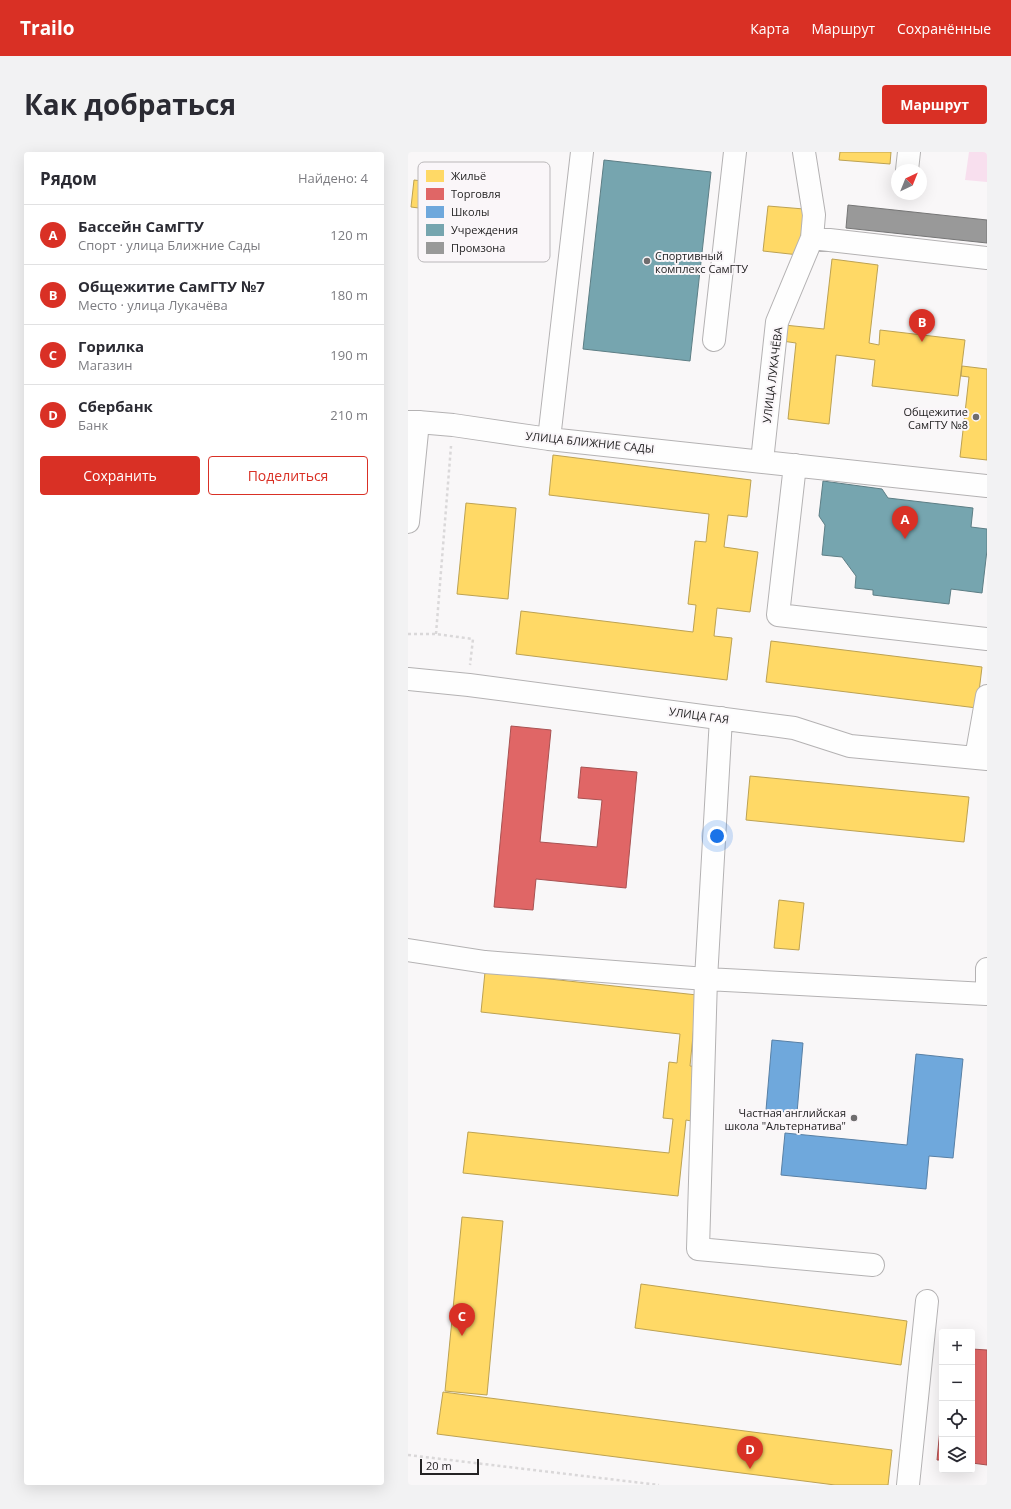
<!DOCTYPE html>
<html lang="ru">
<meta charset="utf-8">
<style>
body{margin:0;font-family:"Open Sans",sans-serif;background:#f2f2f3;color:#2b2b33}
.controls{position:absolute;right:12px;bottom:12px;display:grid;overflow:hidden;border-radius:4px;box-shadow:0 4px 16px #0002}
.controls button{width:36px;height:36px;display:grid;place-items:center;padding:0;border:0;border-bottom:1px solid #e1e1e2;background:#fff;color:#2b2b33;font:20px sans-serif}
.compass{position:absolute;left:483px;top:12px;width:36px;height:36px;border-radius:50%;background:#fff;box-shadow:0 4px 16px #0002;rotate:43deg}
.scale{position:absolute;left:12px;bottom:10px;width:59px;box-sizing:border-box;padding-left:4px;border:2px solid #242324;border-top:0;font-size:11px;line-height:14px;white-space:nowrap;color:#242324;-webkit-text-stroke:3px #faf6f9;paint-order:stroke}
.you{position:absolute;left:309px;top:684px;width:14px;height:14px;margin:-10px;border:3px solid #fff;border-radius:50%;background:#1a73e8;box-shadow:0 0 0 6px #1a73e833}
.badge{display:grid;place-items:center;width:26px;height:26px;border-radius:50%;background:#d93025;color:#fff;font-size:13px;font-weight:700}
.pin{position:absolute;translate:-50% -33px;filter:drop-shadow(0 1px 2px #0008)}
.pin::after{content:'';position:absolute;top:21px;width:14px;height:12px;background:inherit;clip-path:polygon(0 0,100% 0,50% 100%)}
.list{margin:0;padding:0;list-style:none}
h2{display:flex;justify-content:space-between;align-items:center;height:52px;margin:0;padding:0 16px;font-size:17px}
h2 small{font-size:13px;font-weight:400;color:#7c7c81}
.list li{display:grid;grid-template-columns:26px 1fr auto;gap:12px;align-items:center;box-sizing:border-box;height:60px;padding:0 16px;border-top:1px solid #e1e1e2}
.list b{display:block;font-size:15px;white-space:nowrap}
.list p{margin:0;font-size:13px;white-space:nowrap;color:#7c7c81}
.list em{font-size:13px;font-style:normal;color:#7c7c81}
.actions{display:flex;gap:8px;padding:12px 16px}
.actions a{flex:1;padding:9px 0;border:1px solid #d93025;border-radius:4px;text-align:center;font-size:14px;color:#d93025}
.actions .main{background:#d93025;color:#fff}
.icon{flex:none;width:22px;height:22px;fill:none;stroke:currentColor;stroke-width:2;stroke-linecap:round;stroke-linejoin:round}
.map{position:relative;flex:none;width:579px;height:1333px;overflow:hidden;border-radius:4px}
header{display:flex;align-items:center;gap:24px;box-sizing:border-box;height:56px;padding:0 20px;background:#d93025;color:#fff}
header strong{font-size:19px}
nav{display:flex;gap:22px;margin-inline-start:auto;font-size:14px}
.intro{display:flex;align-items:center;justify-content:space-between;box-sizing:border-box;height:96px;padding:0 24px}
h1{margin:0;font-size:28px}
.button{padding:10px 18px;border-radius:4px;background:#d93025;color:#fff;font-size:14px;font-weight:700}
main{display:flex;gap:24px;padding:0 24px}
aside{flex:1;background:#fff;border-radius:4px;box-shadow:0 4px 16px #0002}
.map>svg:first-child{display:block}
.green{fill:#f8dfee}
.homes{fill:#ffd966;stroke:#bda252}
.shops{fill:#e06666;stroke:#a85252}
.schools{fill:#6fa8dc;stroke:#5880a5}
.public{fill:#76a5af;stroke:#5d7e85}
.industry{fill:#999;stroke:#767676}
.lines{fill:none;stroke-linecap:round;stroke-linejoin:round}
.minor-casing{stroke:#b4b2b3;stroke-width:24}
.major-casing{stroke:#b4b2b3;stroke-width:24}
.path{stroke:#dad8d9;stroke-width:2.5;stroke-dasharray:3 3;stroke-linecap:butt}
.minor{stroke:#fefefe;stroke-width:22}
.major{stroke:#fefefe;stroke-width:22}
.poi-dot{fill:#6f6d6e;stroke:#faf6f9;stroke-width:1.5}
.labels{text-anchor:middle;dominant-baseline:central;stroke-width:4;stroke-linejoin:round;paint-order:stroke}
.poi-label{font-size:11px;fill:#242324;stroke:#faf6f9;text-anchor:end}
.street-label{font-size:11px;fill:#242324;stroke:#faf6f9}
.key{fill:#faf6f9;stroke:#bab7b9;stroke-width:1}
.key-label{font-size:11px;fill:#242324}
</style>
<header>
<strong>Trailo</strong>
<nav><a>Карта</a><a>Маршрут</a><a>Сохранённые</a></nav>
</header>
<div class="intro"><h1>Как добраться</h1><a class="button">Маршрут</a></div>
<main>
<aside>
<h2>Рядом<small>Найдено: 4</small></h2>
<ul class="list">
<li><span class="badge">A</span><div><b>Бассейн СамГТУ</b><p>Спорт · улица Ближние Сады</p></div><em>120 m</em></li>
<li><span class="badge">B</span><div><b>Общежитие СамГТУ №7</b><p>Место · улица Лукачёва</p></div><em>180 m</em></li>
<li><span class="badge">C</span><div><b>Горилка</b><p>Магазин</p></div><em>190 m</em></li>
<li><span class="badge">D</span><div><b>Сбербанк</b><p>Банк</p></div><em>210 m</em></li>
</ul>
<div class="actions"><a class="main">Сохранить</a><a>Поделиться</a></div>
</aside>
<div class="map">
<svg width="579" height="1333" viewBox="0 0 579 1333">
<rect width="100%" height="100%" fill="#f9f7f8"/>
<path class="green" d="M 561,0 L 579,0 L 579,30 L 557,28 Z"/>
<path class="homes" d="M 432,0 L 483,0 L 482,12 L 431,8 Z
M 6,28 L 38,32 L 34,59 L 3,55 Z
M 360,54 L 396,57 L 391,103 L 355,99 Z
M 424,107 L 470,113 L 461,191 L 471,193 L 472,178 L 557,188 L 550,244 L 464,234 L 467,208 L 428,203 L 421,272 L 380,267 L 388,191 L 374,189 L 376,173 L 416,177 Z
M 554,214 L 579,217 L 579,308 L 552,305 L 561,225 L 553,224 Z
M 145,303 L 343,328 L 339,365 L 320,363 L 316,395 L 350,400 L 342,460 L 309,456 L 306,484 L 324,486 L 319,528 L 108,502 L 113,459 L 285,480 L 288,453 L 280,452 L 287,389 L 298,390 L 301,362 L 141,343 Z
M 58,351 L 108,356 L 100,447 L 49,442 Z
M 363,489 L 574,515 L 569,556 L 358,530 Z
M 342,624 L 561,645 L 556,690 L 338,668 Z
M 371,748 L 396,751 L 391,798 L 366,796 Z
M 77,820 L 289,843 L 282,914 L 294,915 L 289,970 L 278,968 L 270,1044 L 55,1021 L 60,980 L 261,1001 L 265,967 L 255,966 L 261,910 L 269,911 L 272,882 L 73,860 Z
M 54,1065 L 95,1069 L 79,1243 L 37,1239 Z
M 233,1132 L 499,1169 L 493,1213 L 227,1176 Z
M 35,1240 L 484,1298 L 480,1333 L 427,1333 L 29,1282 Z"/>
<path class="shops" d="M 103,574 L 143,578 L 132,690 L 189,695 L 194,648 L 170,646 L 173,615 L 229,620 L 218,736 L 128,727 L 125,758 L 86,755 Z
M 564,1197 L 579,1198 L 579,1313 L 564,1311 Z
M 534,1256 L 534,1308 L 529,1308 Z"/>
<path class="schools" d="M 364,888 L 395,891 L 389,961 L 358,958 Z
M 508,902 L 555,907 L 545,1006 L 521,1004 L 518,1037 L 373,1023 L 377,981 L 499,993 Z"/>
<path class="public" d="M 196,8 L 303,20 L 282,209 L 175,197 Z
M 415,329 L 474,337 L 480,346 L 565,356 L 563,375 L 579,377 L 579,398 L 574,441 L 543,437 L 541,452 L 465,443 L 465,438 L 447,436 L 448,424 L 434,405 L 414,403 L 417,373 L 411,364 Z"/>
<path class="industry" d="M 440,53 L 579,68 L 579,91 L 438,76 Z"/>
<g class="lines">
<defs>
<path id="minor" d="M 499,18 L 501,0
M 404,86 L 579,106
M 306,188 L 327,0
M 10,270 L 45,273 L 141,287 L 579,334
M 141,287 L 174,0
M 354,309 L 369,170 L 404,86 L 406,63 L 396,0
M 387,313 L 370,463 L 579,487
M 0,527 L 61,533 L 386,576 L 442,594 L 579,607
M 313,566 L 298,827 L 290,1097 L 465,1113
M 568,606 L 579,544
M 0,798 L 77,810 L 298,827 L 578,842
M 579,817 L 579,842
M 500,1333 L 519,1149"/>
<path id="major" d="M 0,270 L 10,270 L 0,370"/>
</defs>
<use href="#minor" class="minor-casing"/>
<use href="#major" class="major-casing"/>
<path class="path" d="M 0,482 L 28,482 L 65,487 L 62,513
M 28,482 L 43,294
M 0,1303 L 251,1333"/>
<use href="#minor" class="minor"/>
<use href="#major" class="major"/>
</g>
<g class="poi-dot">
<circle cx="239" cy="109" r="4"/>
<circle cx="568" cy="265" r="4"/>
<circle cx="446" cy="966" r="4"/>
</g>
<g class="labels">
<g class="poi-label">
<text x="247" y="103" text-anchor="start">Спортивный<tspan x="247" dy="13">комплекс СамГТУ</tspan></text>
<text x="560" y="259">Общежитие<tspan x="560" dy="13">СамГТУ №8</tspan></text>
<text x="438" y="960">Частная английская<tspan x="438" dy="13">школа "Альтернатива"</tspan></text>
</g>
<g class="street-label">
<text transform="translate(364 223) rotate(-83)">УЛИЦА ЛУКАЧЁВА</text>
<text transform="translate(182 290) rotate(6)">УЛИЦА БЛИЖНИЕ САДЫ</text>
<text transform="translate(291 563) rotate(8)">УЛИЦА ГАЯ</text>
</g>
</g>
<rect x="10" y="10" width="132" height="100" rx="6" class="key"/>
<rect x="18" y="18" width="18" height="12" fill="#ffd966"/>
<rect x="18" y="36" width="18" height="12" fill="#e06666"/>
<rect x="18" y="54" width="18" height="12" fill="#6fa8dc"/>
<rect x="18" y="72" width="18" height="12" fill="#76a5af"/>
<rect x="18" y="90" width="18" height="12" fill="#999"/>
<g class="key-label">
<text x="43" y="28">Жильё</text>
<text x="43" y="46">Торговля</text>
<text x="43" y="64">Школы</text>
<text x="43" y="82">Учреждения</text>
<text x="43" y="100">Промзона</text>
</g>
</svg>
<div class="controls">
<button>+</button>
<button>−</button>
<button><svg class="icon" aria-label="locate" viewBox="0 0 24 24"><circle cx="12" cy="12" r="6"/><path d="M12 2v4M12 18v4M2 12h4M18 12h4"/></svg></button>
<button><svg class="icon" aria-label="layers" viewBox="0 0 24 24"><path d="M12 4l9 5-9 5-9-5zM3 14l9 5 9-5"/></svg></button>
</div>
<svg class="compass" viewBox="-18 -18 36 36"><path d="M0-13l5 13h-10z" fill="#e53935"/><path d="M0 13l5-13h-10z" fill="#7c7c81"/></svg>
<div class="scale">20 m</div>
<div class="you"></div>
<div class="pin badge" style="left:497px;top:387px">A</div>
<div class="pin badge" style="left:514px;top:190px">B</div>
<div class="pin badge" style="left:54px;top:1184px">C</div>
<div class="pin badge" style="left:342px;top:1317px">D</div>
</div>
</main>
